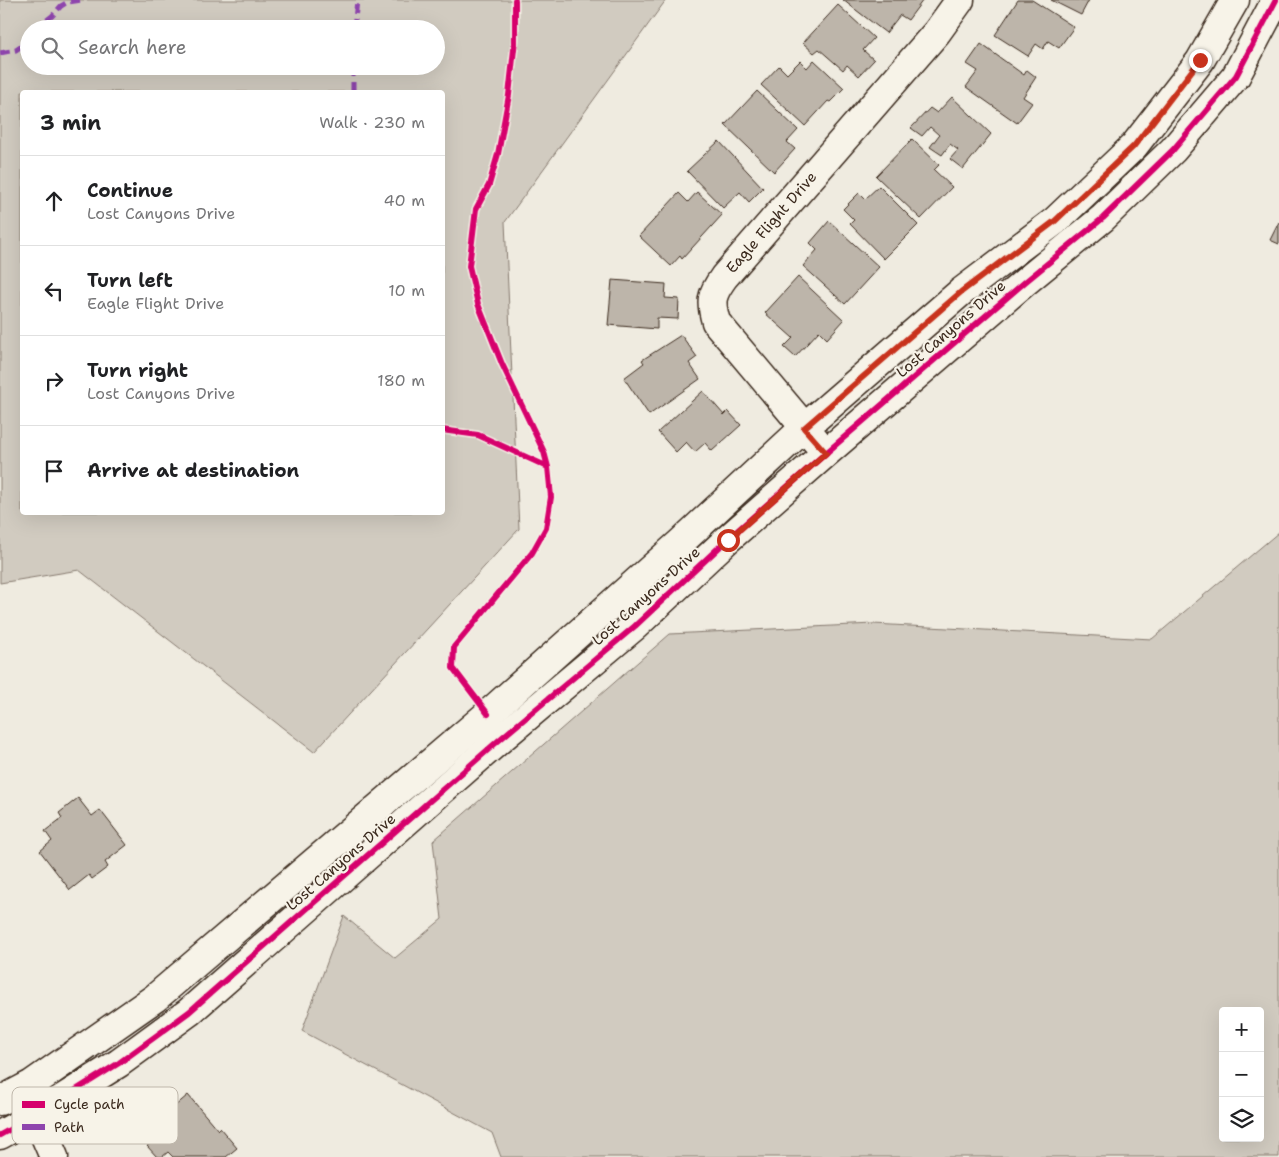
<!DOCTYPE html>
<meta charset="utf-8">
<style>
body{margin:0;font-family:"Shantell Sans",sans-serif;background:#f6f6f6;color:#202124}
.controls{position:absolute;right:15px;bottom:15px;display:grid;overflow:hidden;border-radius:5px;box-shadow:0 5px 20px #0002}
.controls button{width:45px;height:45px;display:grid;place-items:center;padding:0;border:0;border-bottom:1px solid #e0e0e0;background:#fff;color:#202124;font:25px sans-serif}
.stop{position:absolute;width:15px;height:15px;margin:-11px;border:4px solid #c8321e;border-radius:50%;background:#fff}
.stop.end{background:#c8321e;border-color:#fff;box-shadow:0 1px 5px #0008}
.list{margin:0;padding:0;list-style:none}
h2{display:flex;justify-content:space-between;align-items:center;height:65px;margin:0;padding:0 20px;font-size:21px}
h2 small{font-size:16px;font-weight:400;color:#757577}
.list li{display:grid;grid-template-columns:32px 1fr auto;gap:15px;align-items:center;box-sizing:border-box;height:90px;padding:0 20px;border-top:1px solid #e0e0e0}
.list b{display:block;font-size:19px;white-space:nowrap}
.list p{margin:0;font-size:16px;white-space:nowrap;color:#757577}
.list em{font-size:16px;font-style:normal;color:#757577}
.icon{flex:none;width:28px;height:28px;fill:none;stroke:currentColor;stroke-width:2;stroke-linecap:round;stroke-linejoin:round}
.map{position:relative;flex:none;width:1279px;height:1157px;overflow:hidden}
.search{position:absolute;background:#fff;box-shadow:0 5px 20px #0002;left:20px;top:20px;width:425px;height:55px;display:flex;align-items:center;gap:12px;box-sizing:border-box;padding:0 18px;border-radius:28px;color:#757577;font-size:19px}
.panel{position:absolute;background:#fff;box-shadow:0 5px 20px #0002;left:20px;top:90px;width:425px;height:425px;border-radius:5px}
.map>svg:first-child{display:block}
.green{fill:#d1cbc0;stroke:#867a6f;fill-rule:evenodd}
.building{fill:#bdb5aa;stroke:#3b2a1e}
.lines{fill:none;stroke-linecap:round;stroke-linejoin:round}
.minor-casing{stroke:#3b2a1e;stroke-width:31}
.minor{stroke:#f7f3e8;stroke-width:28}
.quiet{stroke:#8e44ad;stroke-width:5;stroke-dasharray:10 5;stroke-linecap:butt}
.cycleway-casing{stroke:#f7f3e8;stroke-width:9}
.cycleway{stroke:#d6006c;stroke-width:6}
.route{stroke:#c8321e;stroke-width:6}
.labels{text-anchor:middle;dominant-baseline:central;stroke-width:4.5;stroke-linejoin:round;paint-order:stroke}
.street-label{font-size:15px;fill:#3b2a1e;stroke:#f7f3e8}
.key{fill:#f7f3e8;stroke:#bfb7ab;stroke-width:1}
.key-label{font-size:14px;fill:#3b2a1e}
</style>
<div class="map">
<svg width="1279" height="1157" viewBox="0 0 1279 1157">
<rect width="100%" height="100%" fill="#efebe0"/>
<filter id="ink" filterUnits="userSpaceOnUse"><feTurbulence type="fractalNoise" baseFrequency=".02" numOctaves="2"/><feDisplacementMap in="SourceGraphic" scale="10" xChannelSelector="R" yChannelSelector="G"/><feConvolveMatrix kernelMatrix="1 2 1 2 8 2 1 2 1" color-interpolation-filters="sRGB"/></filter>
<g filter="url(#ink)">
<path class="green" d="M 0,0 L 666,0 L 505,222 L 519,529 L 314,752 L 79,570 L 0,583 ZM 29,29 L 436,29 L 436,66 L 29,66 ZM 22,92 L 442,92 L 442,512 L 22,512 Z
M 1279,532 L 1279,1157 L 501,1157 L 492,1133 L 302,1031 L 344,916 L 395,958 L 442,919 L 433,841 L 670,634 L 873,624 L 1152,639 ZM 1223,1011 L 1260,1011 L 1260,1138 L 1223,1138 Z"/>
<path class="building" d="M 843,0 L 923,0 L 908,20 L 900,15 L 886,33 Z
M 1018,0 L 1032,0 L 1074,27 L 1059,48 L 1048,41 L 1043,49 L 1036,44 L 1028,56 L 995,35 Z
M 1051,0 L 1089,0 L 1081,15 Z
M 838,5 L 874,38 L 863,50 L 874,60 L 859,76 L 847,65 L 843,70 L 819,49 L 814,53 L 803,43 Z
M 981,44 L 1024,75 L 1027,70 L 1036,77 L 1023,97 L 1032,103 L 1017,123 L 966,87 L 978,71 L 967,64 Z
M 814,60 L 844,88 L 830,102 L 828,101 L 805,126 L 761,85 L 779,66 L 787,74 L 800,61 L 807,68 Z
M 757,91 L 798,130 L 787,142 L 795,149 L 774,172 L 725,125 Z
M 952,97 L 991,134 L 963,169 L 950,159 L 958,150 L 950,144 L 942,155 L 930,147 L 939,135 L 930,127 L 922,136 L 911,128 L 930,108 L 937,113 Z
M 912,139 L 939,165 L 934,170 L 952,187 L 921,219 L 876,176 Z
M 719,141 L 763,188 L 749,202 L 740,192 L 723,208 L 687,171 Z
M 879,186 L 918,225 L 884,259 L 850,224 L 854,220 L 843,209 L 859,193 L 865,199 Z
M 697,192 L 722,215 L 682,259 L 680,256 L 671,266 L 639,236 L 679,193 L 688,202 Z
M 829,221 L 879,267 L 845,304 L 803,266 L 817,250 L 810,243 Z
M 1279,222 L 1279,244 L 1270,240 Z
M 798,277 L 844,320 L 827,339 L 819,331 L 795,357 L 784,347 L 793,338 L 765,313 Z
M 612,280 L 666,284 L 665,298 L 679,299 L 678,319 L 657,318 L 657,329 L 608,325 Z
M 681,335 L 697,357 L 689,363 L 700,379 L 649,415 L 624,378 L 644,363 L 642,360 Z
M 703,391 L 724,415 L 728,411 L 741,425 L 712,451 L 705,443 L 695,452 L 686,442 L 676,452 L 658,432 Z
M 78,798 L 92,816 L 100,810 L 127,845 L 105,862 L 108,867 L 92,879 L 89,875 L 70,890 L 40,851 L 52,841 L 45,831 L 62,818 L 59,813 Z
M 188,1095 L 218,1130 L 220,1128 L 237,1148 L 226,1157 L 173,1157 L 168,1152 L 162,1157 L 157,1157 L 147,1146 L 156,1139 L 147,1130 Z"/>
<g class="lines">
<defs>
<g id="minor">
<path id="s1" d="M 816,441 L 716,322 C 710,301 711,295 724,277 L 937,32 L 960,0"/>
<path d="M 29,1099 L 54,1157"/>
<path d="M 0,1101 L 32,1084 L 155,998 L 488,714 L 680,543 L 804,428 L 961,292 L 1055,221 L 1134,146 L 1200,61 L 1235,0"/>
<path d="M 0,1135 L 36,1115 L 119,1063 L 189,1012 L 498,741 L 635,626 L 728,539 L 826,453 L 1025,282 L 1103,218 L 1173,150 L 1236,76 L 1276,0"/>
</g>
</defs>
<use href="#minor" class="minor-casing"/>
<use href="#minor" class="minor"/>
<path class="quiet" d="M 35,29 L 52,16 L 61,6 L 68,2 L 82,0
M 354,29 L 357,0
M 0,53 L 16,50 L 29,41
M 353,92 L 353,66"/>
<defs>
<path id="cycleway" d="M 442,430 L 478,435 L 548,467
M 488,714 L 453,668 L 454,647 L 532,553 L 546,528 L 551,497 L 548,467 L 544,452 L 502,364 L 478,304 L 469,266 L 476,209 L 489,185 L 498,154 L 509,95 L 515,40 L 515,0
M 0,1135 L 36,1115 L 119,1063 L 189,1012 L 498,741 L 635,626 L 728,539 L 826,453 L 1025,282 L 1103,218 L 1173,150 L 1236,76 L 1276,0"/>
</defs>
<use href="#cycleway" class="cycleway-casing"/>
<use href="#cycleway" class="cycleway"/>
</g>
</g>
<g class="lines" filter="url(#ink)">
<path class="route" d="M 728,540 L 826,453 L 804,428 L 961,292 L 1055,221 L 1134,146 L 1200,60"/>
</g>
<g class="labels">
<g class="street-label">
<text stroke="none"><textPath href="#s1" startOffset="276">Eagle Flight Drive</textPath></text>
<text transform="translate(951 329) rotate(-41)">Lost Canyons Drive</text>
<text transform="translate(646 596) rotate(-42)">Lost Canyons Drive</text>
<text transform="translate(341 862) rotate(-41)">Lost Canyons Drive</text>
</g>
</g>
<rect x="12" y="1087" width="166" height="57" rx="8" class="key"/>
<rect x="22" y="1101" width="23" height="7" fill="#d6006c"/>
<rect x="22" y="1124" width="23" height="6" fill="#8e44ad"/>
<g class="key-label">
<text x="54" y="1109">Cycle path</text>
<text x="54" y="1132">Path</text>
</g>
</svg>
<div class="controls">
<button>+</button>
<button>−</button>
<button><svg class="icon" aria-label="layers" viewBox="0 0 24 24"><path d="M12 4l9 5-9 5-9-5zM3 14l9 5 9-5"/></svg></button>
</div>
<div class="stop" style="left:728px;top:540px"></div>
<div class="stop end" style="left:1200px;top:60px"></div>
<div class="search"><svg class="icon" aria-label="search" viewBox="0 0 24 24"><circle cx="10" cy="10" r="6"/><path d="M15 15l6 6"/></svg>Search here</div>
<section class="panel">
<h2>3 min<small>Walk · 230 m</small></h2>
<ul class="list">
<li><svg class="icon" aria-label="ahead" viewBox="0 0 24 24"><path d="M12 20V5M6 11l6-6 6 6"/></svg><div><b>Continue</b><p>Lost Canyons Drive</p></div><em>40 m</em></li>
<li><svg class="icon" aria-label="left" viewBox="0 0 24 24"><path d="M17 20v-9H6M10 6l-5 5 5 5"/></svg><div><b>Turn left</b><p>Eagle Flight Drive</p></div><em>10 m</em></li>
<li><svg class="icon" aria-label="right" viewBox="0 0 24 24"><path d="M7 20v-9h11M14 6l5 5-5 5"/></svg><div><b>Turn right</b><p>Lost Canyons Drive</p></div><em>180 m</em></li>
<li><svg class="icon" aria-label="arrive" viewBox="0 0 24 24"><path d="M6 21V4h12l-3 4 3 4H6"/></svg><div><b>Arrive at destination</b></div></li>
</ul>
</section>
</div>
